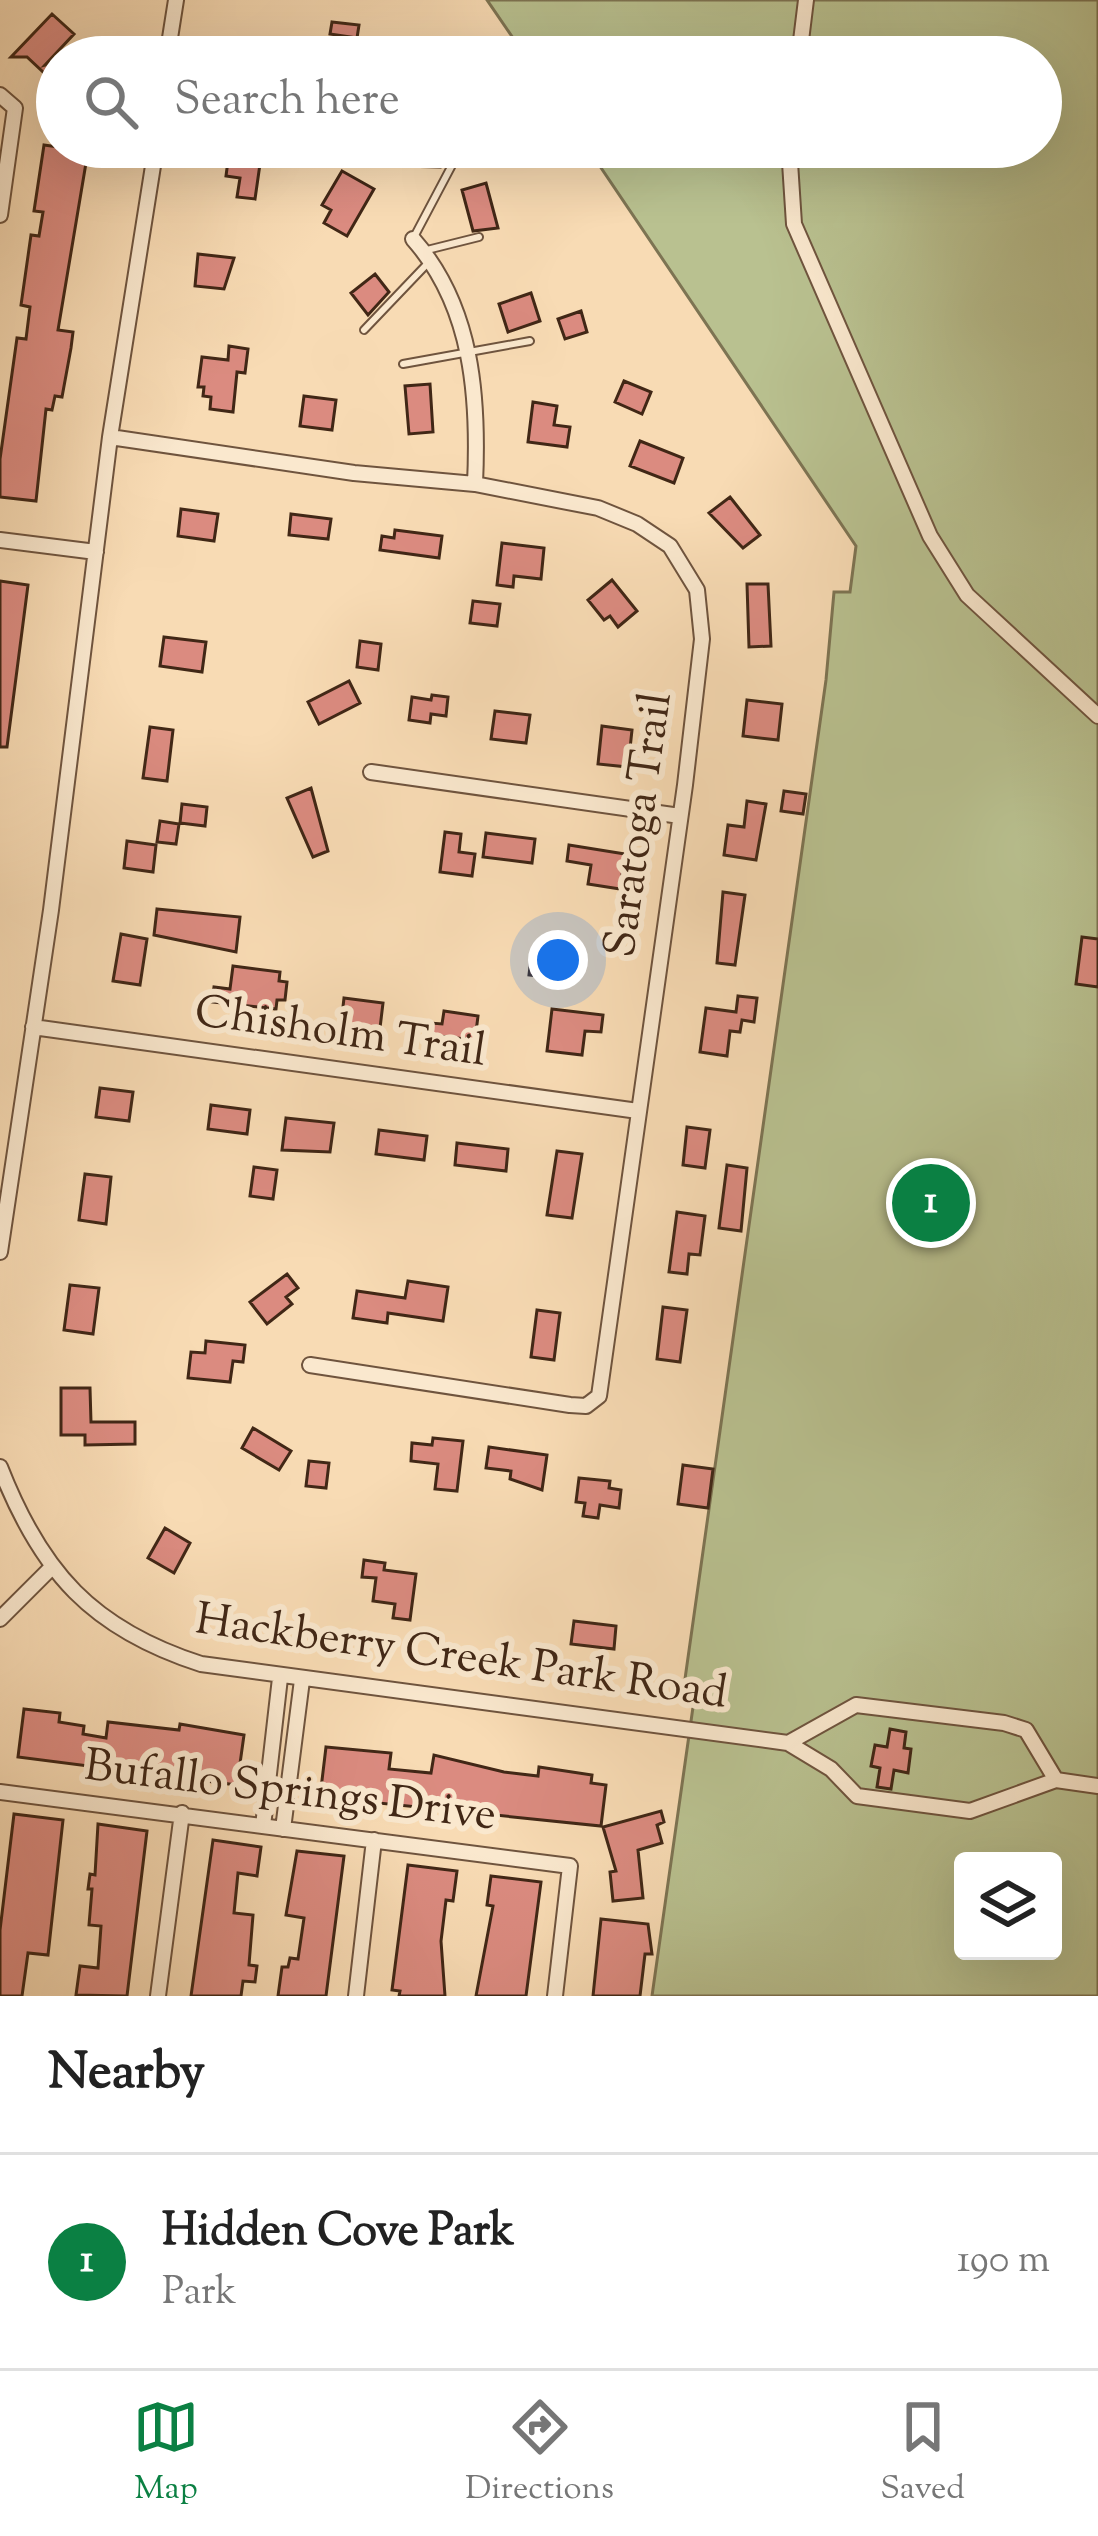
<!DOCTYPE html>
<style>
body{margin:0;font-family:"Sorts Mill Goudy",serif;background:#f6f6f6;color:#222}
.controls{position:absolute;right:36px;bottom:36px;display:grid;overflow:hidden;border-radius:12px;box-shadow:0 12px 48px #0002}
.controls button{width:108px;height:108px;display:grid;place-items:center;padding:0;border:0;border-bottom:3px solid #e0e0e0;background:#fff;color:#222;font:60px sans-serif}
.you{position:absolute;left:558px;top:960px;width:42px;height:42px;margin:-30px;border:9px solid #fff;border-radius:50%;background:#1a73e8;box-shadow:0 0 0 18px #1a73e833}
.badge{display:grid;place-items:center;width:78px;height:78px;border-radius:50%;background:#0b8043;color:#fff;font-size:39px;font-weight:700}
.pin{position:absolute;translate:-50% -50%;border:6px solid #fff;box-shadow:0 3px 12px #0006}
.list{margin:0;padding:0;list-style:none}
h2{display:flex;justify-content:space-between;align-items:center;height:156px;margin:0;padding:0 48px;font-size:51px}
h2 small{font-size:39px;font-weight:400;color:#767676}
.list li{display:grid;grid-template-columns:78px 1fr auto;gap:36px;align-items:center;box-sizing:border-box;height:216px;padding:0 48px;border-top:3px solid #e0e0e0}
.list b{display:block;font-size:45px;white-space:nowrap}
.list p{margin:0;font-size:39px;white-space:nowrap;color:#767676}
.list em{font-size:39px;font-style:normal;color:#767676}
.icon{flex:none;width:66px;height:66px;fill:none;stroke:currentColor;stroke-width:2;stroke-linecap:round;stroke-linejoin:round}
.map{position:relative;flex:none;width:1098px;height:1996px;overflow:hidden}
.search{position:absolute;background:#fff;box-shadow:0 12px 48px #0002;left:36px;right:36px;top:36px;height:132px;display:flex;align-items:center;gap:30px;box-sizing:border-box;padding:0 42px;border-radius:66px;color:#767676;font-size:45px}
.sheet{height:372px;background:#fff}
nav{display:flex;justify-content:space-around;align-items:center;box-sizing:border-box;height:168px;border-top:3px solid #e0e0e0;background:#fff;font-size:33px;color:#767676}
nav a{display:grid;justify-items:center;gap:6px}
nav .on{color:#0b8043}
.map>svg:first-child{display:block}
.green{fill:#b9c190;stroke:#7d7453;stroke-width:3;fill-rule:evenodd}
.building{fill:#db8b80;stroke:#412716;stroke-width:3}
.lines{fill:none;stroke-linecap:round;stroke-linejoin:round}
.service-casing{stroke:#6f543e;stroke-width:10}
.minor-casing{stroke:#6f543e;stroke-width:18}
.service{stroke:#fae8ce;stroke-width:6}
.minor{stroke:#fae8ce;stroke-width:14}
.labels{text-anchor:middle;dominant-baseline:central;stroke-width:12;stroke-linejoin:round;paint-order:stroke}
.street-label{font-size:45px;fill:#412716;stroke:#fae8ce}
</style>
<div class="map">
<svg width="1098" height="1996" viewBox="0 0 1098 1996">
<rect width="100%" height="100%" fill="#f8dbb4"/>
<filter id="stains"><feTurbulence type="fractalNoise" baseFrequency=".00167" numOctaves="4"/><feColorMatrix values="0 0 0 0 .2 0 0 0 0 .09 0 0 0 0 .02 0 0 0 .5 -.17"/></filter>
<radialGradient id="worn" r=".72"><stop offset=".6" stop-color="#630" stop-opacity="0"/><stop offset="1" stop-color="#630" stop-opacity=".3"/></radialGradient>
<path class="green" d="M 487,0 L 1098,0 L 1098,1996 L 652,1996 L 696,1686 L 684,1686 L 826,680 L 834,592 L 850,592 L 856,546 L 587,147 L 1041,147 L 1041,57 L 526,57 ZM 963,1861 L 1053,1861 L 1053,1951 L 963,1951 Z"/>
<path class="building" d="M 52,14 L 74,34 L 45,65 L 57,62 L 57,85 L 27,57 L 11,57 Z
M 332,22 L 359,25 L 357,38 L 330,34 Z
M 44,145 L 88,151 L 58,330 L 73,332 L 71,348 L 62,397 L 55,396 L 52,410 L 46,409 L 36,501 L 0,497 L 0,459 L 17,338 L 26,339 L 30,307 L 21,305 L 31,235 L 39,236 L 43,212 L 34,211 Z
M 401,147 L 440,147 L 440,167 L 400,166 Z
M 229,153 L 261,157 L 255,199 L 237,197 L 240,178 L 226,176 Z
M 342,171 L 374,189 L 347,236 L 324,223 L 331,210 L 322,205 Z
M 486,183 L 498,228 L 473,231 L 462,190 Z
M 198,254 L 234,258 L 224,289 L 195,286 Z
M 375,274 L 389,292 L 368,315 L 351,293 Z
M 531,293 L 540,321 L 508,332 L 499,304 Z
M 581,311 L 587,332 L 565,339 L 558,319 Z
M 229,346 L 248,349 L 245,373 L 237,372 L 233,412 L 210,409 L 211,397 L 203,396 L 204,387 L 198,387 L 202,357 L 228,360 Z
M 624,381 L 651,392 L 642,414 L 615,402 Z
M 430,384 L 433,432 L 409,434 L 405,386 Z
M 304,396 L 336,400 L 332,430 L 300,426 Z
M 533,402 L 557,406 L 554,425 L 570,427 L 567,447 L 528,442 Z
M 640,441 L 683,458 L 674,483 L 630,466 Z
M 730,497 L 760,535 L 743,548 L 709,513 Z
M 181,509 L 218,514 L 214,541 L 178,536 Z
M 291,514 L 331,519 L 328,539 L 289,535 Z
M 395,530 L 442,536 L 439,558 L 380,550 L 382,536 L 394,538 Z
M 502,543 L 544,548 L 541,579 L 514,576 L 513,587 L 497,585 Z
M 612,580 L 637,611 L 618,627 L 610,616 L 604,620 L 588,600 Z
M 0,581 L 28,585 L 7,747 L 0,747 Z
M 747,584 L 768,584 L 771,646 L 749,647 Z
M 473,601 L 500,604 L 497,626 L 470,623 Z
M 164,637 L 206,642 L 202,672 L 160,666 Z
M 360,641 L 381,644 L 378,670 L 357,667 Z
M 349,681 L 360,703 L 319,724 L 308,702 Z
M 432,695 L 448,697 L 446,716 L 431,714 L 430,723 L 409,720 L 412,697 L 431,700 Z
M 747,700 L 782,704 L 778,740 L 743,736 Z
M 495,711 L 530,715 L 526,743 L 491,739 Z
M 602,726 L 632,730 L 628,767 L 598,764 Z
M 150,727 L 173,730 L 167,781 L 143,778 Z
M 311,788 L 328,851 L 313,857 L 287,798 Z
M 784,791 L 806,794 L 803,814 L 781,811 Z
M 747,801 L 766,804 L 756,860 L 724,855 L 728,825 L 744,827 Z
M 182,804 L 207,807 L 205,826 L 180,823 Z
M 160,821 L 179,824 L 176,844 L 157,842 Z
M 445,832 L 461,834 L 459,852 L 475,854 L 472,876 L 440,872 Z
M 486,833 L 535,839 L 532,863 L 483,857 Z
M 127,841 L 156,845 L 153,872 L 124,868 Z
M 569,845 L 625,854 L 620,889 L 588,884 L 591,865 L 567,861 Z
M 723,892 L 745,895 L 735,965 L 717,963 Z
M 157,909 L 240,917 L 236,952 L 154,935 Z
M 121,934 L 147,939 L 140,985 L 113,981 Z
M 1082,937 L 1098,939 L 1098,987 L 1076,984 Z
M 531,958 L 557,961 L 554,978 L 529,975 Z
M 233,966 L 280,972 L 279,981 L 287,982 L 285,1000 L 277,1000 L 276,1009 L 212,1002 L 214,987 L 230,989 Z
M 738,996 L 757,998 L 754,1022 L 742,1020 L 740,1032 L 730,1031 L 727,1056 L 700,1052 L 706,1008 L 736,1012 Z
M 344,998 L 383,1003 L 380,1028 L 341,1024 Z
M 552,1009 L 603,1015 L 601,1032 L 585,1031 L 582,1055 L 547,1051 Z
M 444,1011 L 478,1016 L 475,1040 L 429,1035 L 431,1023 L 442,1024 Z
M 100,1088 L 133,1092 L 129,1121 L 96,1117 Z
M 211,1105 L 250,1110 L 247,1134 L 208,1129 Z
M 286,1118 L 334,1123 L 330,1152 L 282,1150 Z
M 687,1127 L 710,1130 L 705,1168 L 683,1165 Z
M 379,1130 L 427,1136 L 424,1160 L 376,1154 Z
M 457,1143 L 508,1149 L 506,1171 L 455,1165 Z
M 557,1151 L 582,1154 L 572,1218 L 547,1215 Z
M 727,1165 L 747,1168 L 741,1231 L 719,1228 Z
M 254,1167 L 277,1170 L 273,1199 L 250,1196 Z
M 85,1174 L 111,1177 L 106,1224 L 79,1220 Z
M 677,1212 L 705,1216 L 700,1255 L 689,1254 L 687,1274 L 669,1272 Z
M 287,1274 L 298,1288 L 286,1297 L 292,1304 L 267,1324 L 250,1302 Z
M 408,1281 L 448,1287 L 443,1321 L 388,1313 L 387,1323 L 353,1318 L 357,1291 L 405,1298 Z
M 70,1285 L 99,1288 L 93,1334 L 64,1330 Z
M 663,1307 L 687,1310 L 680,1362 L 657,1359 Z
M 537,1310 L 560,1313 L 554,1360 L 531,1357 Z
M 206,1341 L 245,1345 L 243,1362 L 233,1361 L 230,1382 L 188,1378 L 191,1352 L 205,1353 Z
M 61,1388 L 90,1388 L 91,1422 L 135,1422 L 135,1444 L 85,1445 L 85,1435 L 61,1435 Z
M 253,1428 L 291,1451 L 279,1470 L 242,1448 Z
M 433,1438 L 463,1441 L 457,1491 L 435,1489 L 438,1464 L 411,1461 L 412,1443 L 432,1445 Z
M 489,1447 L 547,1455 L 542,1490 L 510,1479 L 511,1471 L 486,1468 Z
M 309,1461 L 329,1463 L 326,1488 L 306,1486 Z
M 683,1465 L 713,1469 L 708,1508 L 678,1504 Z
M 579,1478 L 610,1481 L 609,1488 L 621,1490 L 619,1508 L 600,1505 L 598,1518 L 583,1516 L 585,1503 L 576,1502 Z
M 165,1528 L 190,1543 L 174,1573 L 148,1558 Z
M 364,1560 L 385,1563 L 384,1570 L 416,1574 L 410,1620 L 393,1618 L 395,1604 L 373,1601 L 376,1578 L 362,1577 Z
M 574,1621 L 616,1626 L 614,1649 L 571,1644 Z
M 24,1709 L 60,1713 L 59,1722 L 84,1726 L 83,1734 L 106,1738 L 108,1722 L 179,1730 L 180,1724 L 244,1735 L 237,1785 L 18,1757 Z
M 890,1729 L 906,1732 L 904,1748 L 911,1749 L 908,1773 L 894,1770 L 891,1789 L 877,1787 L 880,1768 L 871,1766 L 875,1745 L 887,1747 Z
M 326,1747 L 391,1753 L 389,1769 L 431,1773 L 434,1755 L 504,1772 L 538,1776 L 539,1767 L 592,1775 L 591,1783 L 606,1785 L 601,1826 L 320,1797 Z
M 661,1811 L 664,1822 L 657,1825 L 662,1843 L 638,1850 L 643,1898 L 613,1901 L 610,1872 L 616,1871 L 603,1827 Z
M 14,1814 L 63,1820 L 48,1955 L 28,1953 L 22,1996 L 0,1996 L 0,1930 Z
M 98,1824 L 147,1831 L 127,1996 L 76,1995 L 80,1966 L 98,1968 L 101,1926 L 89,1925 L 92,1889 L 88,1889 L 90,1874 L 95,1875 Z
M 213,1840 L 261,1847 L 257,1876 L 238,1873 L 234,1913 L 253,1915 L 249,1965 L 257,1966 L 255,1982 L 243,1981 L 241,1996 L 191,1996 Z
M 297,1851 L 344,1856 L 326,1996 L 278,1996 L 282,1967 L 288,1967 L 290,1958 L 298,1959 L 304,1918 L 286,1915 Z
M 408,1865 L 457,1871 L 453,1901 L 446,1900 L 441,1941 L 445,1996 L 399,1996 L 400,1991 L 392,1990 Z
M 491,1876 L 541,1882 L 526,1996 L 476,1996 L 493,1906 L 487,1905 Z
M 601,1919 L 648,1924 L 652,1954 L 645,1954 L 640,1996 L 593,1996 Z"/>
<g class="lines">
<defs>
<path id="service" d="M 414,237 L 460,150
M 427,250 L 479,237
M 364,330 L 428,263
M 403,364 L 530,341"/>
<path id="minor" d="M 167,57 L 176,0
M 799,57 L 806,0
M 0,95 L 15,108 L 0,215
M 789,147 L 794,224 L 930,536 L 967,595 L 1098,716
M 413,239 C 473,307 479,398 475,484
M 110,437 L 354,473 L 475,484 L 598,508 L 637,524 L 670,546 L 697,590 L 702,639 L 685,785 L 599,1396 L 586,1406 L 570,1405 L 310,1365
M 0,540 L 96,552
M 371,772 L 680,816
M 33,1027 L 638,1111
M 0,1252 L 51,910 L 110,437 L 156,147
M 0,1467 C 41,1572 92,1629 201,1664 L 788,1743 L 831,1769 L 857,1796 L 970,1811 L 1056,1780 L 1098,1786
M 0,1619 L 51,1568
M 788,1743 L 856,1705 L 1004,1723 L 1026,1730 L 1056,1780
M 0,1792 L 570,1866 L 555,1996
M 263,1826 L 280,1678
M 283,1829 L 302,1680
M 158,1996 L 182,1813
M 356,1996 L 374,1840"/>
</defs>
<use href="#service" class="service-casing"/>
<use href="#minor" class="minor-casing"/>
<use href="#service" class="service"/>
<use href="#minor" class="minor"/>
</g>
<g class="labels">
<g class="street-label">
<text transform="translate(641 825) rotate(-82)">Saratoga Trail</text>
<text transform="translate(340 1034) rotate(8)">Chisholm Trail</text>
<text transform="translate(461 1659) rotate(8)">Hackberry Creek Park Road</text>
<text transform="translate(290 1793) rotate(7)">Bufallo Springs Drive</text>
</g>
</g>
<rect width="100%" height="100%" filter="url(#stains)"/>
<rect width="100%" height="100%" fill="url(#worn)"/>
</svg>
<div class="controls">
<button><svg class="icon" aria-label="layers" viewBox="0 0 24 24"><path d="M12 4l9 5-9 5-9-5zM3 14l9 5 9-5"/></svg></button>
</div>
<div class="you"></div>
<div class="pin badge" style="left:931px;top:1203px">1</div>
<div class="search"><svg class="icon" aria-label="search" viewBox="0 0 24 24"><circle cx="10" cy="10" r="6"/><path d="M15 15l6 6"/></svg>Search here</div>
</div>
<section class="sheet">
<h2>Nearby<small></small></h2>
<ul class="list">
<li><span class="badge">1</span><div><b>Hidden Cove Park</b><p>Park</p></div><em>190 m</em></li>
</ul>
</section>
<nav>
<a class="on"><svg class="icon" aria-label="map" viewBox="0 0 24 24"><path d="M3 6l6-2 6 2 6-2v14l-6 2-6-2-6 2zM9 4v14M15 6v14"/></svg>Map</a>
<a><svg class="icon" aria-label="directions" viewBox="0 0 24 24"><path d="M12 3l9 9-9 9-9-9zM9 14v-3h6M13 9l2 2-2 2"/></svg>Directions</a>
<a><svg class="icon" aria-label="saved" viewBox="0 0 24 24"><path d="M7 4h10v16l-5-4-5 4z"/></svg>Saved</a>
</nav>
